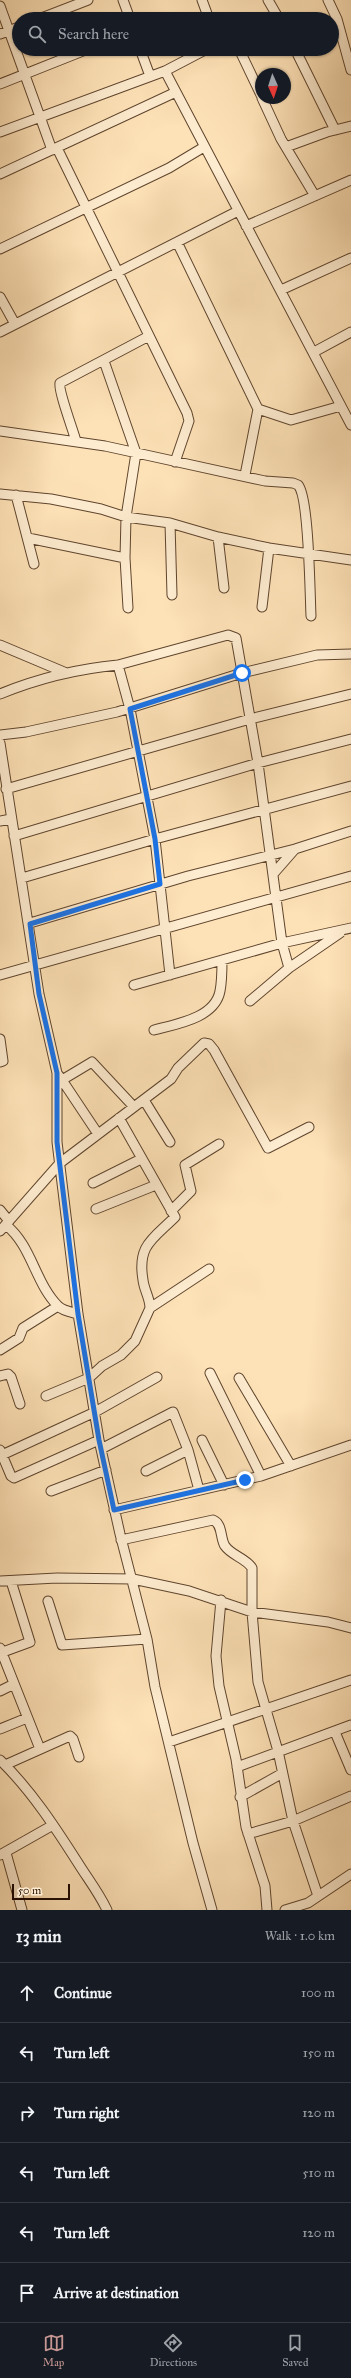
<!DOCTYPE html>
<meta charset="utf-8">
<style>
body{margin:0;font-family:"IM FELL Great Primer",serif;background:#242831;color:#f1f3f6}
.compass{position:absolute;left:255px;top:68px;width:36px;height:36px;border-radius:50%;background:#171b24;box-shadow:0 1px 3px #0004;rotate:177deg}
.scale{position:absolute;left:12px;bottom:10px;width:58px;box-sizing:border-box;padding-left:4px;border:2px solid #2a1101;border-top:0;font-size:11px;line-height:14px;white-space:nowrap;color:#2a1101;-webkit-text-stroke:3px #feecd0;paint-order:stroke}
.stop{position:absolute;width:12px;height:12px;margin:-9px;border:3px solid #1a73e8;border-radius:50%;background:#fff}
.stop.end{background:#1a73e8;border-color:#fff;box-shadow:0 1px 4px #0008}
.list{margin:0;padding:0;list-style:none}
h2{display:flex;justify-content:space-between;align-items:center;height:52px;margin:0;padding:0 16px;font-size:17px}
h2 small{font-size:13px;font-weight:400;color:#9ea1a6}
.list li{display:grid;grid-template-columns:26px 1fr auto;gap:12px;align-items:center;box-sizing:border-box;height:60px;padding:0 16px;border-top:1px solid #363941}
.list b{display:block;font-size:15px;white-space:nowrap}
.list em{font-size:13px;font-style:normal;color:#9ea1a6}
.icon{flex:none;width:22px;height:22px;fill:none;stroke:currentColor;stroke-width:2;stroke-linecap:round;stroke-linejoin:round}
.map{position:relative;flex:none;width:351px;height:1910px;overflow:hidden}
.search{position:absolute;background:#171b24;box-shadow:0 1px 3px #0004;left:12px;right:12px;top:12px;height:44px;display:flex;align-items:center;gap:10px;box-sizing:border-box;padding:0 14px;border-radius:22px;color:#9ea1a6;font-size:15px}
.sheet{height:412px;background:#171b24}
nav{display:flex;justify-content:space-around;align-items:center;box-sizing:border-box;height:56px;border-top:1px solid #363941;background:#171b24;font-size:11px;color:#9ea1a6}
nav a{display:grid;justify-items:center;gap:2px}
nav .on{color:#c59692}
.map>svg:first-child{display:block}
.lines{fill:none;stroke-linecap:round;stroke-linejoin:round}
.street-casing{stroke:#5f452e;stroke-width:11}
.street{stroke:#feecd0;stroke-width:9}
.route{stroke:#1a73e8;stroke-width:5}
</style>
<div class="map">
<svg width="351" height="1910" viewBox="0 0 351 1910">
<rect width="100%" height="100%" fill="#fee2b7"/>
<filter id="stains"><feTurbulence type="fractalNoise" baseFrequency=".005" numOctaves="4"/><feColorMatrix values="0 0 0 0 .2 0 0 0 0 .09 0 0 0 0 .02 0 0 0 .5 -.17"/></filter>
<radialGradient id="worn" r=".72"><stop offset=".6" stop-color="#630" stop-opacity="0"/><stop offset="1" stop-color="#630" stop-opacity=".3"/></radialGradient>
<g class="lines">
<defs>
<path id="street" d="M 123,0 L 130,19
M 202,0 L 209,19
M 268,0 L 279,19
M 328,0 L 337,19 L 351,70
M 0,6 L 52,150
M 39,19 L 88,0
M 0,34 L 19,27
M 140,49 L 150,76
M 207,49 L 165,71 L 351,425
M 239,49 L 261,95
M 295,49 L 335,130
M 0,84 L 88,49
M 262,98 L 281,139 L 315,196
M 0,132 L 165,71
M 286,147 L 327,132 L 351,126
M 57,148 L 187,413 L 189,421 L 175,462
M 0,174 L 176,92
M 246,226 L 351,180
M 177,242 L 258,409 L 245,475
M 0,249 L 169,168 L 204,147
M 281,290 L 351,258
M 0,297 L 15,324
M 0,332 L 238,211
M 314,352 L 351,332
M 104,361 L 136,453 L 126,517 L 125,558 L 128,608
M 258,409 L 291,420 L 341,406
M 0,431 L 105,446 L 265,481 L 293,483 L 298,485 C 309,496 310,596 311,616
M 76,441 C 73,430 58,390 60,383 L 149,336
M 0,494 L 51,499 L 101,509 L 126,517 L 170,523 L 218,537 L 269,548 L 351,560
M 16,495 L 34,564
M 170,523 L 172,595
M 218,537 L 224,588
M 28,538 L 125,558
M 262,607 L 269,548
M 0,645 L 64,672
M 118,665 L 228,635 L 236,638 L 258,763 L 282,943 L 289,968
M 0,694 C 39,678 76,669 118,665 L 130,709 L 155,839 L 170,975
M 0,735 L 26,732 L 117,712 L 242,673 L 317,655 L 351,654
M 0,743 L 39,994 L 57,1073 L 57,1142 L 78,1314 L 99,1440 L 120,1534 L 147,1639 L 155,1687 L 193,1843 L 212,1910
M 6,789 L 250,719 L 351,694
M 0,821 L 11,819
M 14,836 L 258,763 L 351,739
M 274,873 L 295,849
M 22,878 L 155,839 L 351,786
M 30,923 L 188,876 L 295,849 L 351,831
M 0,975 L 351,876
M 134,985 L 282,943 L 351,928
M 250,1001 L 289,968 L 340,933
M 154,1030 C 177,1024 215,1018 220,991 C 222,981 222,970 222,960
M 0,1039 L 3,1061 L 0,1062
M 57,1073 L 62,1080 L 92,1062 L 134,1107
M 62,1080 L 98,1134
M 144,1100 L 170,1142
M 93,1183 L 141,1159
M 96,1209 L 156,1185
M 0,1210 L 9,1221
M 171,1211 L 191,1191 L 185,1165 L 219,1144
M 6,1225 C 32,1246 35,1283 58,1306 C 63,1311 71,1312 78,1314
M 0,1231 L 60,1163 L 171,1079 L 178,1068 L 204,1043 L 209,1044 L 214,1050 L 268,1148 L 309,1127
M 150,1308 L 209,1269
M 0,1350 L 19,1338 L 23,1328 L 58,1306
M 210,1373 L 261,1476
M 0,1376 L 8,1374 L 11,1377 L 20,1404
M 239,1378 L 291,1466
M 46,1396 L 89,1378 L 102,1366 L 121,1355 L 135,1341 L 150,1308 C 150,1298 144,1290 143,1280 C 137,1245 153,1239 175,1217 L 119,1118
M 202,1440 L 224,1485
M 101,1449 L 173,1412 L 188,1450 L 199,1490
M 0,1450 L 11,1476 L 14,1478 L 99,1440
M 2,1455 L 95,1412 L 157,1377
M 146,1471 L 188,1450
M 51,1491 L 106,1470
M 114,1510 L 261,1476 L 351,1445
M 121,1540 L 213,1520 C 223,1524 220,1539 225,1546 C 232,1556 246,1558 252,1568 L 252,1612 L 258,1682 L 278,1751 L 293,1821 L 318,1896
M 0,1581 L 57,1578 L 133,1579 L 189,1591 L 252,1612 L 328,1622 L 351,1628
M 221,1600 L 216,1656 L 219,1686 L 236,1759 L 246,1827 L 265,1886 L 267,1910
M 48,1601 L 62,1645 L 147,1639
M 0,1648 L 40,1749
M 0,1653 L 30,1642 L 11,1581
M 0,1691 L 14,1684
M 0,1729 L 27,1718
M 335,1732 L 351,1770
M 169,1742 L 351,1680
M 0,1760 C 31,1790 55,1827 78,1863 C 88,1879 99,1893 107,1910
M 5,1765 L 70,1736 L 73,1739 L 79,1757
M 237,1767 L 351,1725
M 240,1797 L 281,1774
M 248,1834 L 293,1821 L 351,1796
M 6,1853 L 22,1910
M 0,1855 L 53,1825
M 285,1910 L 308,1903 L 351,1874"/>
</defs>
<use href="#street" class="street-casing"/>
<use href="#street" class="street"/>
</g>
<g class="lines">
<path class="route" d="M 242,673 L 130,709 L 155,839 L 160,884 L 30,924 L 39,994 L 57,1073 L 57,1142 L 78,1314 L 99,1440 L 114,1510 L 245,1480"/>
</g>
<rect width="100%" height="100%" filter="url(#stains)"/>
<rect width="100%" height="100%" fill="url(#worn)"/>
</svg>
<svg class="compass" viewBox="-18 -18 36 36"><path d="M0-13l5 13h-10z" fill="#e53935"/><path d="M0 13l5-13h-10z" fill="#9ea1a6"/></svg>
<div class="scale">50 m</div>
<div class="stop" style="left:242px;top:673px"></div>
<div class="stop end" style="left:245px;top:1480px"></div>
<div class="search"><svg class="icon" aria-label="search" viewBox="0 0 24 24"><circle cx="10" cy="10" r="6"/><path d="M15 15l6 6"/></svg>Search here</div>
</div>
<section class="sheet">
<h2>13 min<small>Walk · 1.0 km</small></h2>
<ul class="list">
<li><svg class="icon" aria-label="ahead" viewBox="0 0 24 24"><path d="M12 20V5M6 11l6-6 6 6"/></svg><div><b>Continue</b></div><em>100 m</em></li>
<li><svg class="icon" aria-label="left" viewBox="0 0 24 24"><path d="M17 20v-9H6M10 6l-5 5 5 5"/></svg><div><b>Turn left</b></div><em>150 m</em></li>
<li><svg class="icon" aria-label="right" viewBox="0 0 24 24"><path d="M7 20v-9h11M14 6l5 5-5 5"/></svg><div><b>Turn right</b></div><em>120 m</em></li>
<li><svg class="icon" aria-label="left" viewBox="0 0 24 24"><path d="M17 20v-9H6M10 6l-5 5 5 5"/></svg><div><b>Turn left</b></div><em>510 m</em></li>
<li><svg class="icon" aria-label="left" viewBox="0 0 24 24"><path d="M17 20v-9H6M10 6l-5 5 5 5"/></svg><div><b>Turn left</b></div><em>120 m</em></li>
<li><svg class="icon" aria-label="arrive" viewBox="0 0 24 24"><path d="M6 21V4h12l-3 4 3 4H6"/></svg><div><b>Arrive at destination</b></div></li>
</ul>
</section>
<nav>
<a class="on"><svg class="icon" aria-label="map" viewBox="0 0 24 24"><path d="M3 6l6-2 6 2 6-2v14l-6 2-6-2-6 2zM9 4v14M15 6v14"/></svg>Map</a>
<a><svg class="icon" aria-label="directions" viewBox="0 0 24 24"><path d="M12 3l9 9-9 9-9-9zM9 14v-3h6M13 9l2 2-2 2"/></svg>Directions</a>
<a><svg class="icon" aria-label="saved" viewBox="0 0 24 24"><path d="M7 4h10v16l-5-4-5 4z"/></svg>Saved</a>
</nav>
